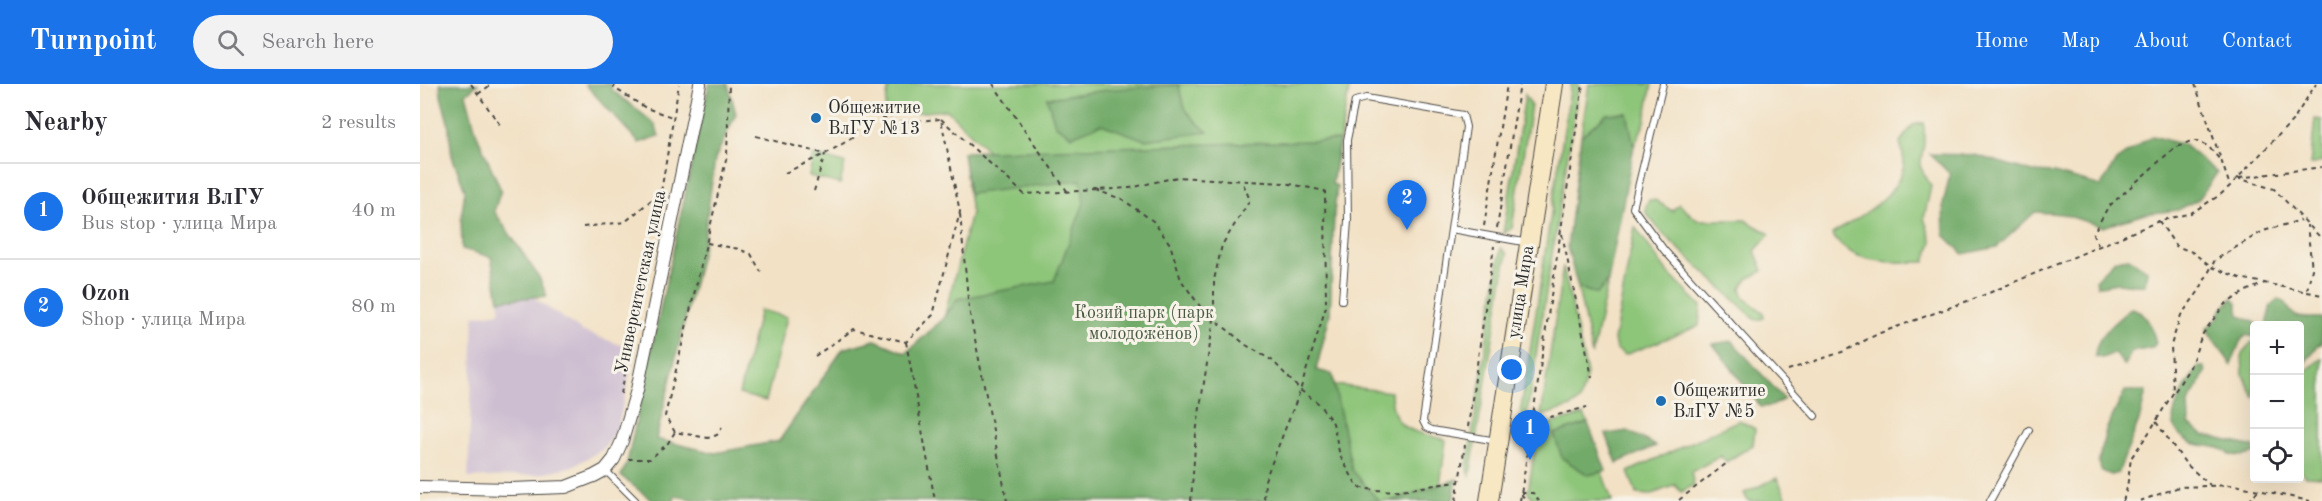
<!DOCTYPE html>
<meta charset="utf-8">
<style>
body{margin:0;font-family:"Old Standard TT",serif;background:#f2f2f3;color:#2b2b33}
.controls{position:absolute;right:18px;bottom:18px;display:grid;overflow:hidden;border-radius:6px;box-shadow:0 6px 24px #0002}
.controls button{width:54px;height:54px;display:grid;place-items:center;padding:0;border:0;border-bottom:2px solid #e1e1e2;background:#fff;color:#2b2b33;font:30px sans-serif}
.you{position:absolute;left:1092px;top:286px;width:21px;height:21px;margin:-15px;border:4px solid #fff;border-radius:50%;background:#1a73e8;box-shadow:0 0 0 9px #1a73e833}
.badge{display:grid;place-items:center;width:39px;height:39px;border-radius:50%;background:#1a73e8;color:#fff;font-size:20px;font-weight:700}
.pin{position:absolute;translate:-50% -50px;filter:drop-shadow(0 2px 3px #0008)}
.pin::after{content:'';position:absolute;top:32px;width:21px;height:18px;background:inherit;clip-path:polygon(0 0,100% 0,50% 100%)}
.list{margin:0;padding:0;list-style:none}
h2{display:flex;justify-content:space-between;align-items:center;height:78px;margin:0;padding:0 24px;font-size:26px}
h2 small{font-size:20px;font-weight:400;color:#7c7c81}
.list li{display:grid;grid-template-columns:39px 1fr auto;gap:18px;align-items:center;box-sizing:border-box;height:96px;padding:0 24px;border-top:2px solid #e1e1e2}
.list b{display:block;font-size:22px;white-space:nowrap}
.list p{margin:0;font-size:20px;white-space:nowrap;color:#7c7c81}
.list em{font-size:20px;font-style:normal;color:#7c7c81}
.icon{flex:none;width:33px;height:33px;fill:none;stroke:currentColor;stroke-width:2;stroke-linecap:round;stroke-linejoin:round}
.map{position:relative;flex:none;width:1902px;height:417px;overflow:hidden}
header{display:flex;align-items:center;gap:36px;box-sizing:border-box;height:84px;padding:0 30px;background:#1a73e8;color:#fff}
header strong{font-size:28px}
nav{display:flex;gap:33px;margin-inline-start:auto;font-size:21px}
.search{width:420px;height:54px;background:#f2f2f3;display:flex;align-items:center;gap:15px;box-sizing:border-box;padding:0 21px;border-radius:33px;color:#7c7c81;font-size:22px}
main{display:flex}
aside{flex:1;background:#fff}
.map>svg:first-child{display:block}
.industrial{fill:#cebed1}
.green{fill:#8dc579;stroke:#5c7852;stroke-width:1.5}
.forest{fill:#72aa69;stroke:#4e6a4a;stroke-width:1.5}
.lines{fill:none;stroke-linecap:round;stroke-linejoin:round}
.lane-casing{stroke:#494642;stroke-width:8}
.street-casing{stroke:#494642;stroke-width:14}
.secondary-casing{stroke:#494642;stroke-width:20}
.path{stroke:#494642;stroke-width:2;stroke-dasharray:4.5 4.5;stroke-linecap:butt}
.lane{stroke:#fff;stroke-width:6}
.street{stroke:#fff;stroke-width:12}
.secondary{stroke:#f7e8c3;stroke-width:18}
.poi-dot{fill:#1f6fb2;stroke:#f7f3e8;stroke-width:2}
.labels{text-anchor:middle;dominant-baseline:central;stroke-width:6;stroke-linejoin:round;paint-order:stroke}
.poi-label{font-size:18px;fill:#2b2b2b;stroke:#f7f3e8;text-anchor:start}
.street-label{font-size:18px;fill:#2b2b2b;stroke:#f7f3e8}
.park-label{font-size:18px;fill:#485942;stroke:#f7f3e8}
</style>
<header>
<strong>Turnpoint</strong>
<div class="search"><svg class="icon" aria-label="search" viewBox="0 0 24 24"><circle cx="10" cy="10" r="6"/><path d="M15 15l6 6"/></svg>Search here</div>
<nav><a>Home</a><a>Map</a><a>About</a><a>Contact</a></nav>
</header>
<main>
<aside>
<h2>Nearby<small>2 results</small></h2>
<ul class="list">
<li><span class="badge">1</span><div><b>Общежития ВлГУ</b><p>Bus stop · улица Мира</p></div><em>40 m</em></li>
<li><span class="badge">2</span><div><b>Ozon</b><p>Shop · улица Мира</p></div><em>80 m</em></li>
</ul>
</aside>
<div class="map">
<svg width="1902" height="417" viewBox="0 0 1902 417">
<rect width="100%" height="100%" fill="#f7f3e8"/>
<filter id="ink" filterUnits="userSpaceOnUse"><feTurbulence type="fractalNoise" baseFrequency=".0167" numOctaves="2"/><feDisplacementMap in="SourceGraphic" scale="12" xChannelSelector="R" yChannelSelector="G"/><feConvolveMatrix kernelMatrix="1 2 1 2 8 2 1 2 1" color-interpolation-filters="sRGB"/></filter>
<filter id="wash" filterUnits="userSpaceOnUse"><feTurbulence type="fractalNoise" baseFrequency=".008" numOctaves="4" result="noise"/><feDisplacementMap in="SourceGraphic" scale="24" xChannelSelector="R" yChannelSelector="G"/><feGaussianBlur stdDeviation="1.35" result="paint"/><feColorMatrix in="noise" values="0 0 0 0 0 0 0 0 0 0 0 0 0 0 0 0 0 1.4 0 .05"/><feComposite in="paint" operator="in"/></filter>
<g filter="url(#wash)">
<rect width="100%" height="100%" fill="#f2e1c5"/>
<path class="industrial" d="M 111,212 L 162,247 L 215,266 L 197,347 L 182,366 L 153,382 L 116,391 L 48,394 L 54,232 L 81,228 L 79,216 Z"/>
<path class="green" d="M 469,0 L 930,0 L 912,100 L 917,102 L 914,129 L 910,230 L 896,286 L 912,290 L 915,301 L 971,308 C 972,349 993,346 1026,356 L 1018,417 L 346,417 L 423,265 L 455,256 L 486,269 L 524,234 L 551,129 L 543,68 L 568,67 L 527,26 L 464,32 Z
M 1151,0 L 1159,0 L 1104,348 L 1101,325 Z
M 1169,0 L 1232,0 L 1225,38 L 1214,62 L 1206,29 L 1187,30 L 1161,52 Z
M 1105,11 L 1111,21 L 1092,144 L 1083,150 Z
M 1895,35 L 1902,36 L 1902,78 L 1890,81 Z
M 1504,39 L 1504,60 L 1500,82 L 1511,102 L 1504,134 L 1512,158 L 1505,178 C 1473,179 1430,181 1412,150 C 1439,133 1476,115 1484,82 C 1485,75 1481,65 1480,58 L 1493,41 Z
M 393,71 L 425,79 L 420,100 L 389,92 Z
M 1229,116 L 1235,116 L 1252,127 L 1259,120 L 1277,136 L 1325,136 L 1350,150 L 1335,167 L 1343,187 L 1327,195 L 1321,205 L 1324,214 L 1343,228 L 1344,234 L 1336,236 L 1243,150 L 1226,129 L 1226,122 Z
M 1215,143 L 1247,188 L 1281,222 L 1279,242 L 1205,271 L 1196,265 L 1194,256 Z
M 1081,164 L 1087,170 L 1050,391 L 1047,384 Z
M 1143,182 L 1167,290 L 1160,316 L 1151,323 L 1121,332 Z
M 1188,197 L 1172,271 L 1158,204 L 1177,210 Z
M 340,226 L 367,233 L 346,317 L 319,310 Z
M 1832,258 L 1834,258 L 1834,314 L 1823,290 L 1822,269 Z
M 1902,274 L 1902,393 L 1885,392 L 1880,386 L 1880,283 L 1882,290 Z
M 1164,331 L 1168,339 L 1134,350 L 1168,391 L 1182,388 L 1192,417 L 1115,417 L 1108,408 L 1118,343 Z
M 1319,336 L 1335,345 L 1333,361 L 1306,378 L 1301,372 L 1271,388 L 1274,401 L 1261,408 L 1255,401 L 1230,411 L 1217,410 L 1208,388 Z
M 1357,394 L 1368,417 L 1328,417 L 1324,409 Z"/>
<path class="forest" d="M 20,0 L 58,0 L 46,10 L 57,51 L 81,106 L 74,127 L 119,193 L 127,212 L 79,216 L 71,173 L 42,165 L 41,135 L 45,106 L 32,72 L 28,38 L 21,12 Z
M 165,0 L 190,0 L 192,6 L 235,40 L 239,52 L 219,59 Z
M 289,0 L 308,0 L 316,30 L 295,75 L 283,162 L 236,355 L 295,369 L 359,357 L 423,265 L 455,256 L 486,269 L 524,234 L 537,215 L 634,197 L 664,119 L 661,96 L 549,110 L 543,68 L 919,56 L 912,100 L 917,102 L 914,129 L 910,230 L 896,286 L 912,290 L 932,386 L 959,417 L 282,417 L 255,412 L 254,417 L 233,417 L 201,392 L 207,379 Z
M 759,1 C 763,27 768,31 788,48 L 725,56 L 681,40 L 652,52 L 635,41 L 627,14 L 694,5 Z
M 1207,29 L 1214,62 L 1188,197 L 1177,210 L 1158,204 L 1147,163 L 1161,52 L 1187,30 Z
M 1732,52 L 1764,61 L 1797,89 L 1779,115 L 1758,126 L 1725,130 L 1683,143 L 1642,130 L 1615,128 L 1577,163 L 1543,170 L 1524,151 L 1523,121 L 1530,90 L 1510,70 L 1555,71 L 1613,88 L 1634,89 L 1681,102 L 1696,77 Z
M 1709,174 L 1727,186 L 1725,201 C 1715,202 1708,200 1698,199 C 1691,199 1685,203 1677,202 L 1676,195 L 1695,176 Z
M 1812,214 L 1817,219 L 1819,231 L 1840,241 L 1834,242 L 1834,253 L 1826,251 L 1820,258 L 1811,281 C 1804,267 1791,258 1787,244 L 1800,232 L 1800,228 Z
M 1858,215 L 1866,219 C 1874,238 1883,233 1902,234 L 1902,260 L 1899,260 L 1880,285 L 1880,242 L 1846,241 L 1851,221 Z
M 1711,224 C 1727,227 1733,245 1736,259 L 1732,264 L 1711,268 L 1705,282 L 1695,269 L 1682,274 L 1675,272 C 1675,251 1697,237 1711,224 Z
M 1312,257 L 1364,315 L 1352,322 L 1341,323 L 1293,260 Z
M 1779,283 L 1784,283 L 1786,288 L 1768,319 L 1769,340 L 1783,351 L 1834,363 L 1834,370 L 1824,372 L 1810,371 C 1801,360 1782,364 1770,358 C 1743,344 1754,323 1766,302 C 1770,296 1774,288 1779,283 Z
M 1705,307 L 1726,307 L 1719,337 L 1698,389 L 1691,391 L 1682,387 L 1678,379 L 1686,346 Z
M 1168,339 L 1186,387 L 1168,391 L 1142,374 L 1134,350 Z
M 1208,347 L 1236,362 L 1197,379 L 1186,350 Z
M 1037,395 L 1033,417 L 970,417 Z"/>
</g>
<g filter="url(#ink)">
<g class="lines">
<defs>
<path id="lane" d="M 1243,0 L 1213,124 L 1244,166 L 1395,332
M 922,216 L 928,137 L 927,56 L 935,17 L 946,14 L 1043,31 L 1046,43 L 1031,145
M 1077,357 L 1012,346 L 1006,343 L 1003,337 L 1031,145 L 1109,159
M 185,386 L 216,417
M 1570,417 L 1609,346"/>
<path id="street" d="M 0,403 L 91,405 L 146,403 L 174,392 L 185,386 L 194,375 L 202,357 L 217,306 L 280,0"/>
<path id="secondary" d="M 1069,417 L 1134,0"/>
</defs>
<use href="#lane" class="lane-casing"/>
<use href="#street" class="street-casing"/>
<use href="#secondary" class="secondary-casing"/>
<path class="path" d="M 51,0 L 80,41
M 195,0 L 194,4 L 226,24 L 252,33
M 573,0 L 647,107
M 1775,0 L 1810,102
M 58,10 L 72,0
M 521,35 L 604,110 L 710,104 L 757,93 L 865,99 L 905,107 L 906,223 L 879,310 L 845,396 L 844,417
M 336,52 L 405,70
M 365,89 L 405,70 L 434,53 L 440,20
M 1817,94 L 1854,105 L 1902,155
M 1819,94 L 1902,83
M 675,106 L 702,115 L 733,137 L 750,160 L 761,196 L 782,225 L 826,261 L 853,277 L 880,306 L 898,319 L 913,339 L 920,372 L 938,403 C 975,412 1002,401 1040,398
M 394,107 L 405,70
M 540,130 L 549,225 L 587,417
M 1739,137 L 1756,162 L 1772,168 L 1792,183 L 1820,194 L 1902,211
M 1064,142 L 1087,0
M 163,143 L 205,138 L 241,108
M 1077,144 L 1100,0
M 1142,150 L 1172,293
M 287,159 L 319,165 L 331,170 L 341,188
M 1678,161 L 1673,150 L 1688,123 L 1753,65 L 1773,56 L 1788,62 L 1801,77
M 1887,206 L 1892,185 L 1887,141
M 486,258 L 515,417
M 395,272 L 434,245 L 486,258 L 513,231 L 540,128 L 521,35 L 484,38 L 457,33
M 1368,286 L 1422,268 L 1460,249 L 1564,211 L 1739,137 L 1771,129 L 1800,111 L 1810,102 L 1873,36 L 1896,0
M 1755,307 L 1770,283 L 1782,251 L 1804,221 L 1826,207 L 1845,199
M 201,310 L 241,108 L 259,0
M 1112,338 L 1167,323
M 1736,338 L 1766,380 L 1790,401
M 1048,343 L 1074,162
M 255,348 L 245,332 L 307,72 L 309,0
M 208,375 L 230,375 L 248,359 L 255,348 L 288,354 L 297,351 L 302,343
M 1101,409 L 1113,409 L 1119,417
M 1101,410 L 1107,417
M 1259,416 L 1307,379
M 771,417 L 776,349 L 794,235 L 794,196 L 802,161 L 830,116 L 822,97
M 1036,417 L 1045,361
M 1100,417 L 1163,0
M 1703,417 L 1707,404 L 1711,374 L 1730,347 L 1753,309 L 1751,261 L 1761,231 L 1779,207 L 1795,176 L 1843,147 L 1881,136
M 1720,417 L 1759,403 L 1815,401 L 1890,417
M 1829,417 L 1838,406"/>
<use href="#lane" class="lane"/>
<use href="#street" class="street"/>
<use href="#secondary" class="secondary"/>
</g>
</g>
<g class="poi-dot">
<circle cx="396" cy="34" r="6"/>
<circle cx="1241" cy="317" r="6"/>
</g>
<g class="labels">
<g class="poi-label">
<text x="408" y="24">Общежитие<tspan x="408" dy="21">ВлГУ №13</tspan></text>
<text x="1253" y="307">Общежитие<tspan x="1253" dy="21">ВлГУ №5</tspan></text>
</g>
<g class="street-label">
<text transform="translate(221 198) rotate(-78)">Университетская улица</text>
<text transform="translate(1101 208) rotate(-81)">улица Мира</text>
</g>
<g class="park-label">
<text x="724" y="229">Козий парк (парк<tspan x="724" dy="21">молодожёнов)</tspan></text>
</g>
</g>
</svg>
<div class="controls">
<button>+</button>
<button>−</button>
<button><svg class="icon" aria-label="locate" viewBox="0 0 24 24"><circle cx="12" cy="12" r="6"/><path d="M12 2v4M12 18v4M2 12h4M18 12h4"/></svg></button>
</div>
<div class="you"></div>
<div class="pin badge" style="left:1110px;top:376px">1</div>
<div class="pin badge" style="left:987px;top:146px">2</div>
</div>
</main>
